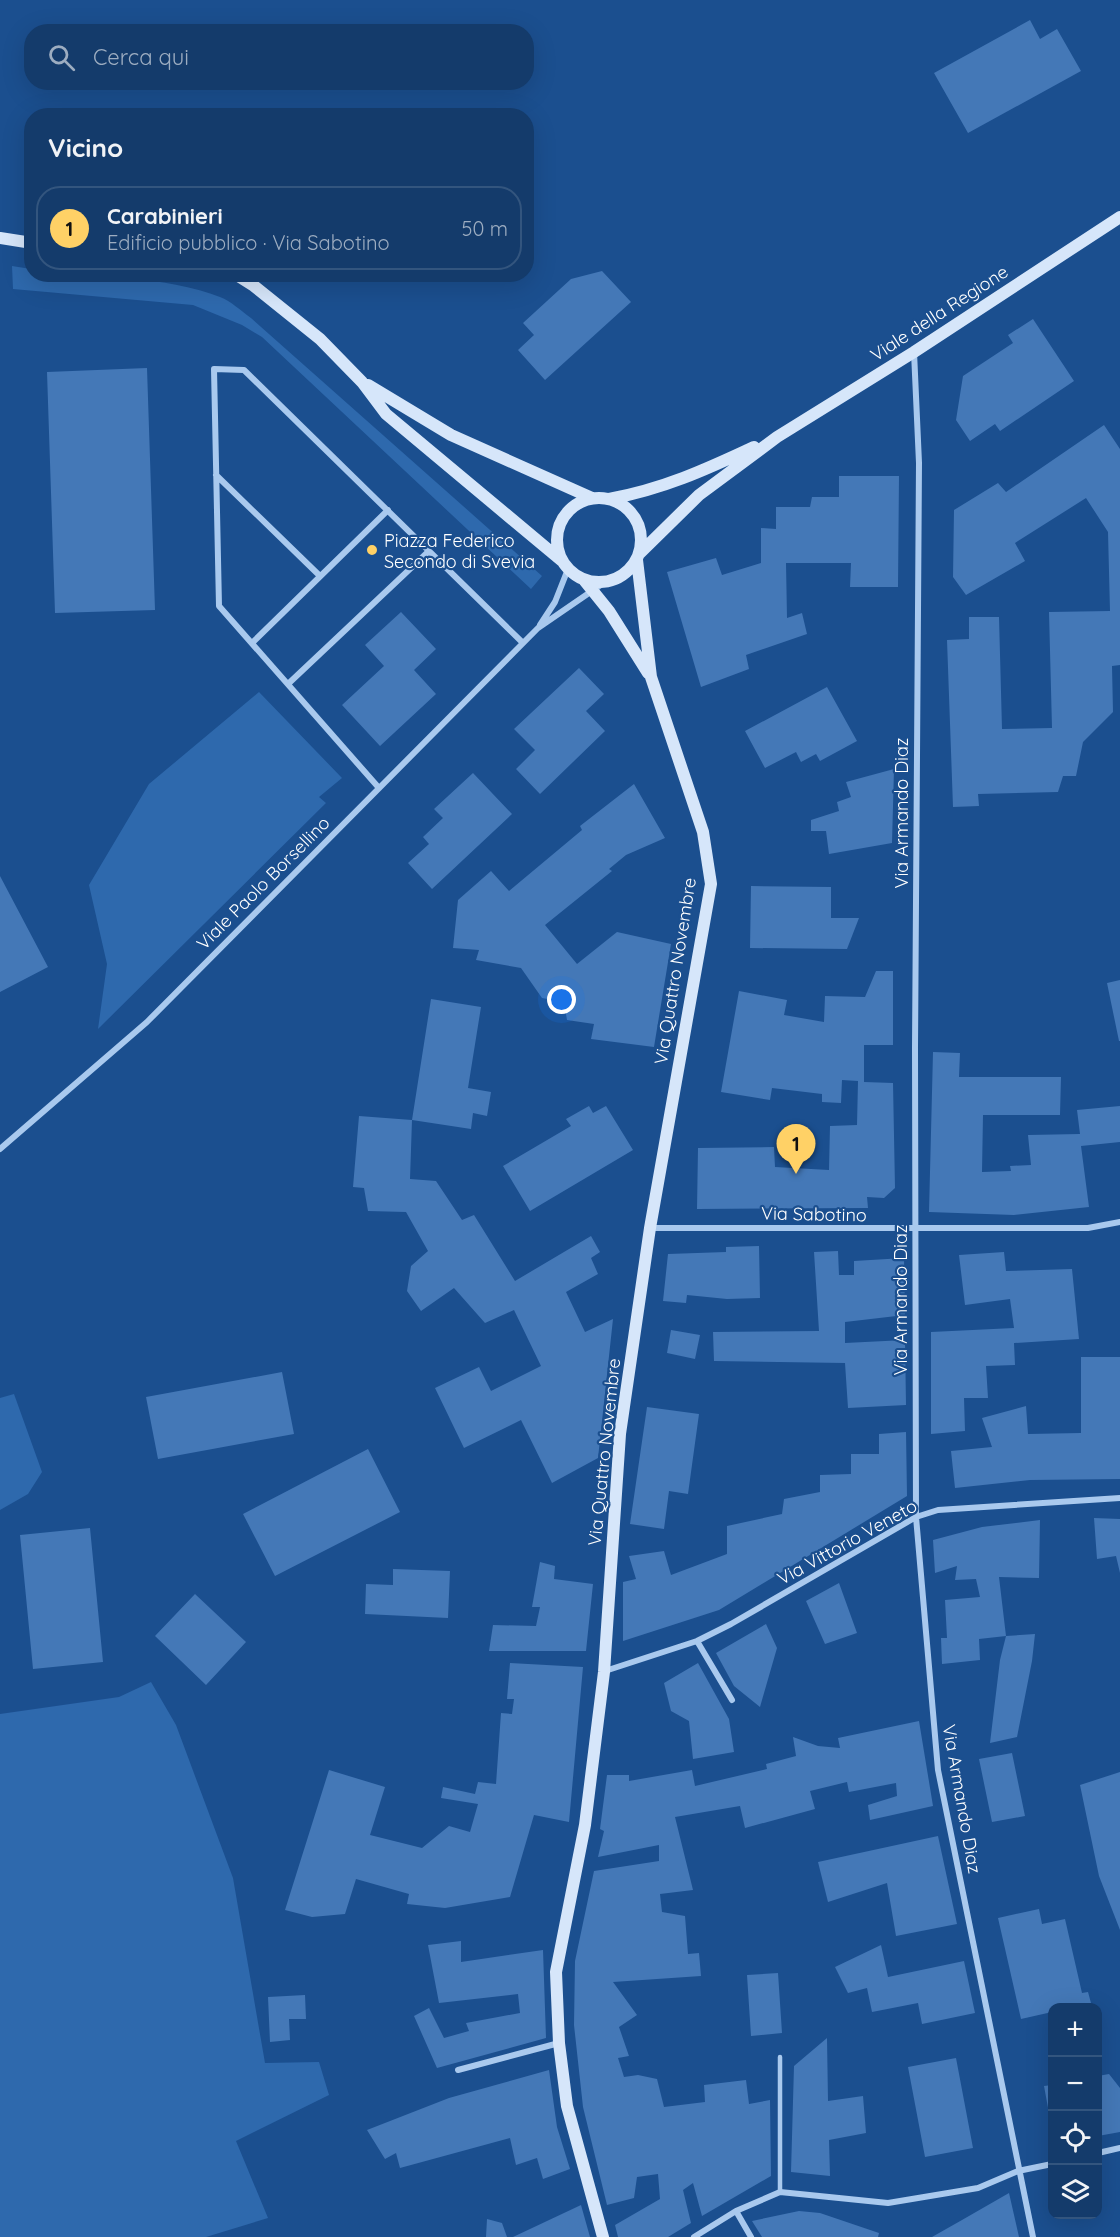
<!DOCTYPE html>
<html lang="it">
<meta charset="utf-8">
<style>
body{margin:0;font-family:Quicksand,sans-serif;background:#1d4271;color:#f1f3f6}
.controls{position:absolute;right:18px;bottom:18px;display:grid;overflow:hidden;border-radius:12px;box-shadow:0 6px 24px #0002}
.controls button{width:54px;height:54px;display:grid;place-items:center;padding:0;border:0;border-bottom:2px solid #33557e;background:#143b6b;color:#f1f3f6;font:30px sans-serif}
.you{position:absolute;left:562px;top:1000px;width:21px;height:21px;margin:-15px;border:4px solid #fff;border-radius:50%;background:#1a73e8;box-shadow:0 0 0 9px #1a73e833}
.badge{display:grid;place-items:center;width:39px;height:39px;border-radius:50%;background:#ffd166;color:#111;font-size:20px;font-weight:700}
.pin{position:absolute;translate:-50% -50px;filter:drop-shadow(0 2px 3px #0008)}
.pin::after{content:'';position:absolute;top:32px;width:21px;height:18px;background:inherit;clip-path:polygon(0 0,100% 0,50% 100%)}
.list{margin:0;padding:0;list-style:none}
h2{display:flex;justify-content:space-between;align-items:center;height:78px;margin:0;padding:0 24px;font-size:26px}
h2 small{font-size:20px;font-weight:400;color:#9dadc1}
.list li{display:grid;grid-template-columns:39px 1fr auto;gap:18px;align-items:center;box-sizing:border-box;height:84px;margin:0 12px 12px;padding:0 12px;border:2px solid #33557e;border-radius:24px}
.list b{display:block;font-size:22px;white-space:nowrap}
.list p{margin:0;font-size:20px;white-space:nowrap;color:#9dadc1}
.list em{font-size:20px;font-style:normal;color:#9dadc1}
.icon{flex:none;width:33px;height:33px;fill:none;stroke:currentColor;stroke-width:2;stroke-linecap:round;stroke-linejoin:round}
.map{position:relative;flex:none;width:1120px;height:2237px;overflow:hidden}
.search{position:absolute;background:#143b6b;box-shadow:0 6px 24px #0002;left:24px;top:24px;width:510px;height:66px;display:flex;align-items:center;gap:15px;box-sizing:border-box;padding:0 21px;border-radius:24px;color:#9dadc1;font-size:22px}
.panel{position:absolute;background:#143b6b;box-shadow:0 6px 24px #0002;left:24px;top:108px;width:510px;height:174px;border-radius:24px}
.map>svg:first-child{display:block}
.green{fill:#2e69ad}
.building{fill:#4478b7}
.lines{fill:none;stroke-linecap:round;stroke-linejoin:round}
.lane{stroke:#a9c9ee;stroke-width:4.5}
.street{stroke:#a9c9ee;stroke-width:6}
.secondary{stroke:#d6e6fa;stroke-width:12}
.poi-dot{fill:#ffd166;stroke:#1b4f8f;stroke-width:2}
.labels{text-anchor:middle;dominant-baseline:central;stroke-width:4.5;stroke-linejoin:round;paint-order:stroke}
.street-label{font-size:18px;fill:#fff;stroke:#1b4f8f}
.poi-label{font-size:18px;fill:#fff;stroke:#1b4f8f;text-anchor:start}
</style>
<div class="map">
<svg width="1120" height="2237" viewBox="0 0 1120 2237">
<rect width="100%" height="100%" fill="#1b4f8f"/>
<path class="green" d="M 12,266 L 31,269 L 32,274 C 86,274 170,277 220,297 C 231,301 241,311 251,318 L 542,576 L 531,589 L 262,337 L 242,325 L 193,305 L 13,289 Z
M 259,692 L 342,778 L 319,797 L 326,803 L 98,1029 L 107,964 L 89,885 L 149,784 Z
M 14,1394 L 42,1472 L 28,1494 L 0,1510 L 0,1398 Z
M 151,1682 L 176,1725 L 233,1878 L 265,2063 L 319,2062 L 329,2095 L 236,2141 L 268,2218 L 206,2237 L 0,2237 L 0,1714 L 119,1697 Z"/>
<path class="building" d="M 1030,20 L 1040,39 L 1057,29 L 1081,71 L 968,133 L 934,73 Z
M 602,271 L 631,302 L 545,380 L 518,350 L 534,335 L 523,323 L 571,279 Z
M 1033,319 L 1074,381 L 1000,431 L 995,424 L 970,441 L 956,420 L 963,376 L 1013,343 L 1008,335 Z
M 147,368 L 155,610 L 55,613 L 47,372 Z
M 1104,425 L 1120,449 L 1120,665 L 1112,666 L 1113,712 L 1083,742 L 1076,776 L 1063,776 L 1058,792 L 978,794 L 979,806 L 953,807 L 947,640 L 969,639 L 969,617 L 999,617 L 1002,729 L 1052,728 L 1049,612 L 1110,611 L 1108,532 L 1086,498 L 1015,543 L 1025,561 L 966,595 L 953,577 L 954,510 L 998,483 L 1006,492 Z
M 839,476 L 899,476 L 898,587 L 850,587 L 851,563 L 786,563 L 787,618 L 802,613 L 807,634 L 746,655 L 749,669 L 701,687 L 667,572 L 716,558 L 722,575 L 761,563 L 761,528 L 776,529 L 776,507 L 810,507 L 812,497 L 839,497 Z
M 401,612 L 436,649 L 414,670 L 436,694 L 380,746 L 342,705 L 384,666 L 365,645 Z
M 579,668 L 604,694 L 586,711 L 605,731 L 540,794 L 516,769 L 535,750 L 514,729 Z
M 827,687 L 857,741 L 820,761 L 816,754 L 801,762 L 796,752 L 765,768 L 745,731 Z
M 894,769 L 892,843 L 829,854 L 826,831 L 811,831 L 811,820 L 839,811 L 837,802 L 851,797 L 846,782 Z
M 473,773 L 512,814 L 432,889 L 408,863 L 429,844 L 423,837 L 443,818 L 434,809 Z
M 634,784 L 665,838 L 626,855 L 609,869 L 612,871 L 545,925 L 577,964 L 617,932 L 671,944 L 654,1047 L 591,1039 L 594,1024 L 567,1020 L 564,1002 L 542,998 L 521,968 L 476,960 L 479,950 L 453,948 L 458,900 L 491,871 L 509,891 L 582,830 L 580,826 Z
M 0,876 L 48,967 L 0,992 Z
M 751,886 L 831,887 L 831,918 L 859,918 L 847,949 L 750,948 Z
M 876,971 L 893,971 L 893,1045 L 864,1045 L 864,1082 L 893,1083 L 895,1188 L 884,1198 L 867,1197 L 868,1208 L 697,1209 L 698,1148 L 774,1147 L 775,1167 L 829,1170 L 830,1126 L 857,1125 L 858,1081 L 842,1080 L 841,1103 L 822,1102 L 822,1094 L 772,1088 L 770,1100 L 721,1092 L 739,991 L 787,1000 L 784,1015 L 824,1022 L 825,996 L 865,997 Z
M 1120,980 L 1120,1041 L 1119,1041 L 1107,983 Z
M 431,999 L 481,1007 L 468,1088 L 491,1092 L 487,1116 L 473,1113 L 471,1129 L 412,1120 Z
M 933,1052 L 960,1053 L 959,1077 L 1061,1077 L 1060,1115 L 983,1115 L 982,1172 L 1011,1171 L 1010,1166 L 1031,1165 L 1028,1135 L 1080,1134 L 1077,1110 L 1120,1106 L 1120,1142 L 1081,1146 L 1089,1207 L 1014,1215 L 929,1212 Z
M 589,1106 L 593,1113 L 606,1106 L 633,1150 L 530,1211 L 503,1166 L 571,1126 L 566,1119 Z
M 359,1116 L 412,1120 L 410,1179 L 436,1181 L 462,1220 L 474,1215 L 515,1281 L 591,1236 L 600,1252 L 591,1258 L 598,1274 L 566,1292 L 585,1332 L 613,1319 L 598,1458 L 552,1483 L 521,1420 L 464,1448 L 435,1388 L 479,1367 L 491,1391 L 541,1366 L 514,1310 L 485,1323 L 454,1288 L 421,1311 L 407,1291 L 411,1266 L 428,1251 L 406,1212 L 368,1211 L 364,1188 L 353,1187 Z
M 759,1246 L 760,1298 L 727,1299 L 687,1295 L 686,1303 L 663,1301 L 668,1254 L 726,1252 L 726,1247 Z
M 838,1251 L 839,1275 L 854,1275 L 854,1261 L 904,1258 L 905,1315 L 845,1322 L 845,1343 L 905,1340 L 906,1405 L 848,1408 L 845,1363 L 714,1361 L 713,1332 L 819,1331 L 814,1252 Z
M 1004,1252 L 1006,1271 L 1072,1269 L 1079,1339 L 1014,1343 L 1015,1365 L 986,1366 L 988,1398 L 964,1398 L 965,1431 L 931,1434 L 931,1332 L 1014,1328 L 1010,1299 L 965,1305 L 959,1255 Z
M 671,1330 L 700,1335 L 695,1359 L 667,1353 Z
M 1081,1357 L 1120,1357 L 1120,1479 L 1030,1480 L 955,1488 L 951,1451 L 992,1447 L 982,1418 L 1026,1406 L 1028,1434 L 1081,1433 Z
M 282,1372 L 294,1434 L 158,1459 L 146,1397 Z
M 647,1407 L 699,1414 L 688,1494 L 669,1491 L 664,1529 L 630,1524 Z
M 906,1432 L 907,1496 L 719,1610 L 623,1641 L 623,1582 L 636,1579 L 629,1556 L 664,1551 L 671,1575 L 727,1554 L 727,1526 L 782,1514 L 784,1499 L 820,1492 L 820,1475 L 851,1474 L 851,1454 L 879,1454 L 879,1434 Z
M 368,1449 L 400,1512 L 275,1576 L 243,1514 Z
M 1094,1518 L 1120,1519 L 1120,1573 L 1116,1556 L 1097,1559 Z
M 1040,1520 L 1039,1578 L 999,1577 L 1006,1636 L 979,1639 L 980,1660 L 942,1664 L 941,1638 L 947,1638 L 945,1600 L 980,1597 L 976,1579 L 955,1580 L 957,1566 L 935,1573 L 933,1540 L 982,1527 Z
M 90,1528 L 103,1662 L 33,1669 L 20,1535 Z
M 540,1562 L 555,1566 L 554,1579 L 593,1584 L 586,1651 L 489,1651 L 493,1625 L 536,1626 L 540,1607 L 532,1607 Z
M 393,1569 L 450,1571 L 448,1618 L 365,1614 L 366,1584 L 393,1585 Z
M 839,1583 L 857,1633 L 825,1644 L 806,1601 Z
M 195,1594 L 246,1642 L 206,1685 L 155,1636 Z
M 766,1624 L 777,1648 L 760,1707 L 734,1686 L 716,1653 Z
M 1035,1634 L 1032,1661 L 1017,1737 L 990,1743 L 1000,1660 L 1006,1636 Z
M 510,1663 L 583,1667 L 569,1822 L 534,1815 L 510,1897 L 445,1908 L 407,1904 L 409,1894 L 356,1879 L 345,1914 L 312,1917 L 285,1910 L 329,1770 L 385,1787 L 370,1835 L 422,1848 L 449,1826 L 470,1832 L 478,1804 L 441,1798 L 443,1787 L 475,1794 L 478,1782 L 496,1784 L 501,1713 L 512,1714 L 514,1699 L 507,1699 Z
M 698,1663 L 729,1719 L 734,1752 L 693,1759 L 689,1721 L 671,1711 L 664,1683 Z
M 919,1721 L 933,1806 L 870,1820 L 868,1805 L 897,1796 L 896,1783 L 849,1792 L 847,1782 L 810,1791 L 815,1809 L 745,1828 L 740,1806 L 675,1817 L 693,1890 L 660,1894 L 662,1912 L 685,1916 L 688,1954 L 699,1953 L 701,1976 L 613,1982 L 637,2015 L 619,2027 L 629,2056 L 618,2058 L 624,2077 L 638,2075 L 657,2079 L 664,2107 L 705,2102 L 704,2085 L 746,2080 L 749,2104 L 770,2100 L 771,2176 L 702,2216 L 693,2183 L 683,2190 L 691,2223 L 668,2237 L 618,2237 L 615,2225 L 660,2199 L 658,2174 L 637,2177 L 634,2198 L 607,2205 L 583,2107 L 574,2025 L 575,1961 L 594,1871 L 659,1861 L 659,1845 L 598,1857 L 604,1831 L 600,1829 L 607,1775 L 629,1775 L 629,1781 L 692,1770 L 695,1786 L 767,1769 L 766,1764 L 796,1756 L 793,1737 L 818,1746 L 840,1748 L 838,1738 Z
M 1012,1753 L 1025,1816 L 992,1822 L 979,1759 Z
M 1120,1772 L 1120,1930 L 1099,1876 L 1080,1785 Z
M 938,1836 L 957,1924 L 896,1936 L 887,1883 L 828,1902 L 818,1862 Z
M 1039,1909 L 1042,1924 L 1065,1919 L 1082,1993 L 1088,1992 L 1091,2003 L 1071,2007 L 1053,2007 L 1052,2012 L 1021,2019 L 998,1918 Z
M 461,1941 L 461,1962 L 543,1950 L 546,2038 L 437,2068 L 414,2016 L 429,2008 L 444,2038 L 469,2031 L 466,2023 L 520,2013 L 518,1994 L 439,2003 L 428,1945 Z
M 881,1945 L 888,1977 L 964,1961 L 975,2013 L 922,2024 L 918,2003 L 872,2012 L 867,1988 L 848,1993 L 835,1967 Z
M 778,1973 L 782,2033 L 751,2036 L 747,1975 Z
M 305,1995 L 306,2019 L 289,2019 L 290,2040 L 270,2042 L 268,1997 Z
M 827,2038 L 828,2101 L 863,2096 L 866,2133 L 829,2140 L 830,2176 L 791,2172 L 794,2066 Z
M 956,2058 L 973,2148 L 925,2157 L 908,2067 Z
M 549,2070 L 557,2127 L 570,2169 L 543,2179 L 537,2158 L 516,2165 L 510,2138 L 400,2168 L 396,2153 L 385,2159 L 367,2130 L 449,2098 Z
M 1109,2074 L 1120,2088 L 1120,2132 L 1098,2136 L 1098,2076 Z
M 1052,2085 L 1052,2123 L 1051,2124 L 1044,2086 Z
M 1009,2193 L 1019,2237 L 932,2237 L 962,2220 Z
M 581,2205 L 590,2237 L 513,2237 Z
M 799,2211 L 820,2213 L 879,2233 L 878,2237 L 762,2237 L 752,2221 Z
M 487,2219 L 502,2223 L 507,2237 L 486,2237 Z"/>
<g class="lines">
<path class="lane" d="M 780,2192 L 780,2057"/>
<path class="street" d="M 914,352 L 919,463 L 915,1048 L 916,1517 L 938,1770 L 1033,2237
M 216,475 L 320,576
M 540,625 L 555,602 L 568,569
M 252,643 L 388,510
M 288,684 L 429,551
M 379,788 L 219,606 L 214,369 L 244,370 L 523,643
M 0,1149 L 147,1022 L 538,628 L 605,582
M 650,1228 L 1088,1228 L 1120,1222
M 697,1641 L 732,1700
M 605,1671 L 697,1641 L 731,1624 L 916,1517 L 938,1510 L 1120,1498
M 458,2070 L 559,2043
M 1098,2153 L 1120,2148
M 736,2211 L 751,2237
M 694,2237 L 736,2211 L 780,2192 L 888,2203 L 978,2188 L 1018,2171 L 1052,2164"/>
<path class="secondary" d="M 0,238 L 32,243
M 235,274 L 254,286 L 320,339 L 362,382 L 386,414 L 562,561
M 368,385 L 451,435 L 592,498
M557 540a42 42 0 1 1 84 0a42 42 0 1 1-84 0Z
M 609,499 C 663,489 705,470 754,447
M 639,554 L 699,495 L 777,437 L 914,352 L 1120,217
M 584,580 L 609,611 L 648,673
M 603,2237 L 567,2106 L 559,2043 L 556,1972 L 585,1825 L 604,1672 L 620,1434 L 650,1228 L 711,884 L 703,832 L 651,677 L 637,560"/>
</g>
<circle class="poi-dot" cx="372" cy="550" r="6"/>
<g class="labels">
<g class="street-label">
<text transform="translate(939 313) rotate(-33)">Viale della Regione</text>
<text transform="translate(901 813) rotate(-90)">Via Armando Diaz</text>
<text transform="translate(263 883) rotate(-45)">Viale Paolo Borsellino</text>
<text transform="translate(675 971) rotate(-81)">Via Quattro Novembre</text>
<text transform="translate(814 1214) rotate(1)">Via Sabotino</text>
<text transform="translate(900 1300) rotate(-90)">Via Armando Diaz</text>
<text transform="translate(604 1452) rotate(-84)">Via Quattro Novembre</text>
<text transform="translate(847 1542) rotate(-29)">Via Vittorio Veneto</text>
<text transform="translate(962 1799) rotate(80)">Via Armando Diaz</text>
</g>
<g class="poi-label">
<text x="384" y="540">Piazza Federico<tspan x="384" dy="21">Secondo di Svevia</tspan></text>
</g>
</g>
</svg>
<div class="controls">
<button>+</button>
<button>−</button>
<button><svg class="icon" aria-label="locate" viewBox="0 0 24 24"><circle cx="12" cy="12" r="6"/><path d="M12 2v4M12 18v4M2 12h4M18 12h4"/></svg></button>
<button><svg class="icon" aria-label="layers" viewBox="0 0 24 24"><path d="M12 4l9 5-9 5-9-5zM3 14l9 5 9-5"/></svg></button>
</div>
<div class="you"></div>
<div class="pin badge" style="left:796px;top:1174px">1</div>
<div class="search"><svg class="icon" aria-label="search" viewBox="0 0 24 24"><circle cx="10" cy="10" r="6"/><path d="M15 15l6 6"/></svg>Cerca qui</div>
<section class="panel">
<h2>Vicino<small></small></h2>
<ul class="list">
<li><span class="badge">1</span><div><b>Carabinieri</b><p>Edificio pubblico · Via Sabotino</p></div><em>50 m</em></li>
</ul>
</section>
</div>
